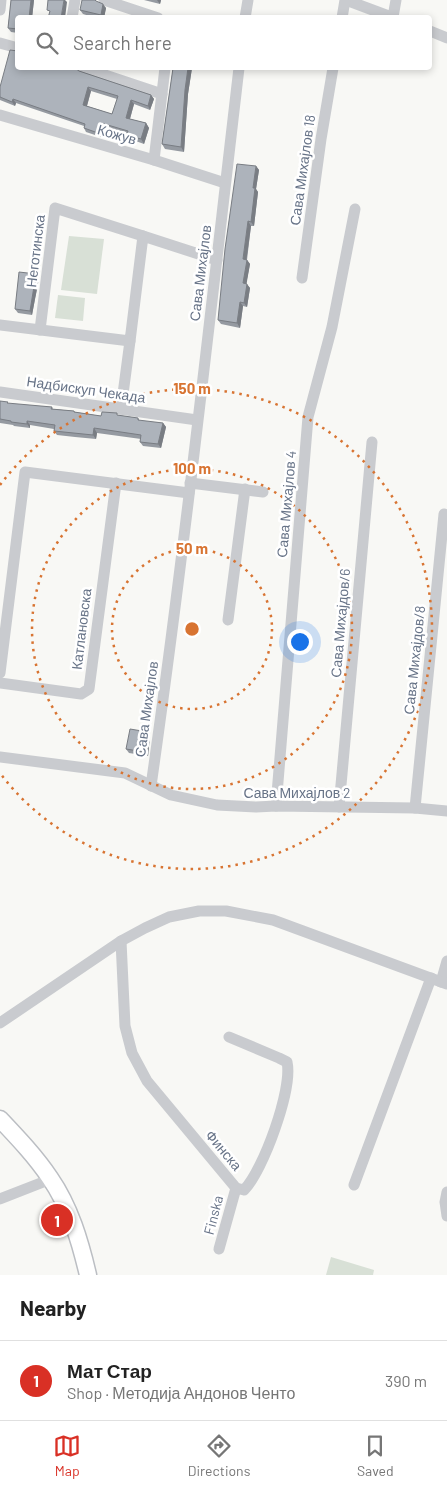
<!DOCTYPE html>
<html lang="en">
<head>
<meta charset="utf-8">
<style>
	:root { --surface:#fff; --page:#f2f2f2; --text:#222; --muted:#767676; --line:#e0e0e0; --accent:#d93025 }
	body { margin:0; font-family:Barlow,sans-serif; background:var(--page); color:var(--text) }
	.you { position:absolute; left:299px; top:641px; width:18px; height:18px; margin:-12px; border:4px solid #fff; border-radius:50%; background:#1a73e8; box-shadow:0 0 0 8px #1a73e833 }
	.badge { display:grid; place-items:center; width:32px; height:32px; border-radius:50%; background:var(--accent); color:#fff; font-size:16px; font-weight:700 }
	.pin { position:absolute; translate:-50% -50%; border:2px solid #fff; box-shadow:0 1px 5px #0006 }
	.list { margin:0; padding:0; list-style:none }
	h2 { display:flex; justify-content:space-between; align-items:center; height:65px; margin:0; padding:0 20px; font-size:21px }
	h2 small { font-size:16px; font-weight:400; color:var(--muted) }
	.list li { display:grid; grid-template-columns:32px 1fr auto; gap:15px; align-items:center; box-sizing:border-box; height:80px; padding:0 20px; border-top:1px solid var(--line) }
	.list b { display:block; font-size:19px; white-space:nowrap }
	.list p { margin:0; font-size:16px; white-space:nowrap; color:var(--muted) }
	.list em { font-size:16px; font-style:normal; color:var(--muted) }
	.icon { flex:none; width:28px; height:28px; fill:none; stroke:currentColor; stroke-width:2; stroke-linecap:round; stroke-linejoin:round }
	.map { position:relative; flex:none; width:447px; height:1275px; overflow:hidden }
	.search { position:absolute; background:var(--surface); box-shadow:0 2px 8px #0003; left:15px; right:15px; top:15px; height:55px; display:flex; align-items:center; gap:12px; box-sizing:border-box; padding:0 18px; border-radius:5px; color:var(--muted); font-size:19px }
	.sheet { height:145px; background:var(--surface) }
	nav { display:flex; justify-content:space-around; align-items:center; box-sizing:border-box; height:70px; border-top:1px solid var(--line); background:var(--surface); font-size:14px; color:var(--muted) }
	nav a { display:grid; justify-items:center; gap:2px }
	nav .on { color:var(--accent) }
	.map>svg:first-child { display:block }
	.green { fill:#d8e0d6 }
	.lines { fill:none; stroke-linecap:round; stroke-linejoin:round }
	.secondary-casing { stroke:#bbbec3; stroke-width:19 }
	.street { stroke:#c9cbcf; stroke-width:11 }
	.secondary { stroke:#fff; stroke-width:16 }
	.wall { fill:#959aa1; fill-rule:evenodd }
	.shaded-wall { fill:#797d83 }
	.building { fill:#adb3bb; stroke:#797d83; fill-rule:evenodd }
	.ring { fill:none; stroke:#d87432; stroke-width:2.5; stroke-dasharray:2.5 5 }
	.labels { text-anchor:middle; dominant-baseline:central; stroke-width:5; stroke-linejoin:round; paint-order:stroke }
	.street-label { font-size:14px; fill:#677387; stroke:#fff }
	.centre { fill:#d87432; stroke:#fff; stroke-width:2.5 }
	.ring-label { font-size:15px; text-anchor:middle; font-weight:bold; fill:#d87432; stroke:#fff; stroke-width:5; stroke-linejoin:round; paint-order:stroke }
</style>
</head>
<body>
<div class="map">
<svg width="447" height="1275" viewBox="0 0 447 1275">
	<rect width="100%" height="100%" fill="#f8f8f5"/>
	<!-- green -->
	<g class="green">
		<path d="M69,236L104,239L97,294L61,290Z"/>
		<path d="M58,295L85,298L83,321L55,318Z"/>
		<path d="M331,1257L374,1270L373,1275H326Z"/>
	</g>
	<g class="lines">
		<defs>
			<path id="secondary" d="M0,1119C18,1138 36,1157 50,1178C70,1207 80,1241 88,1275"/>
		</defs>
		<!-- secondary casing -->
		<use href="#secondary" class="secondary-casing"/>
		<!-- street -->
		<g class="street">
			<path d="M104,0L158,18"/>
			<path d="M346,0L394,18"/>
			<path d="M0,10L1,0"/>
			<path d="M393,17L396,0"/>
			<path d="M72,18L75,0"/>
			<path d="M245,18L248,0"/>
			<path d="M342,18L345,0"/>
			<path d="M430,31L447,38"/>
			<path d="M0,43L18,48"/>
			<path d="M84,68L162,94"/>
			<path d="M0,115L154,160L225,183"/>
			<path d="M154,160L165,68"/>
			<path d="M302,278L321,139L333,68"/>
			<path d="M0,325L130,341L143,236L217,260"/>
			<path d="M40,330L55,208L143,236"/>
			<path d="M0,392L197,420"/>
			<path d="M121,409L130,341"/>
			<path d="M190,483L263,492"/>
			<path d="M228,620L245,489"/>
			<path d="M0,673L25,472L189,493"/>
			<path d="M0,683L81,694L89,689L116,483"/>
			<path d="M0,757L125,773L171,795L217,805L256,807L276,806L415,808L447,811"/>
			<path d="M151,786C185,547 211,307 239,68"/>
			<path d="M276,806L308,417L332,327L355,209"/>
			<path d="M339,807L372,442"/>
			<path d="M415,808L444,514"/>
			<path d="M121,941L125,1026L132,1053L147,1081L236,1188L244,1190C263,1171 293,1089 287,1062L279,1058L229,1037"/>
			<path d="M441,982L447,961"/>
			<path d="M0,1023L121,941L145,928L169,917L199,911H226L273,920L447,984"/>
			<path d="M354,1185L431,978"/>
			<path d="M447,1192L445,1202L447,1216"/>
			<path d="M0,1199L51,1179"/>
			<path d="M219,1249L236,1188"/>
		</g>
		<!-- secondary -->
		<use href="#secondary" class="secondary"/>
	</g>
	<!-- wall -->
	<g class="wall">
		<path d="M11,0H34L32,18H18V33L11,32L8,28Z"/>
		<path d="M144,0H161L160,4Z"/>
		<path d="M97,2L106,8L104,18H96L83,14L80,10Z"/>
		<path d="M173,68H192L188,94L184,152L165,149L162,144Z"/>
		<path d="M79,71L151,95L154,99L150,110L134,104L130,119L146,123L149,128L144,144L130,139L127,134L104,128L101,137L86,132L84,128V126L16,103L15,106L0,100V87ZM91,91L117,99L112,114L87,106Z"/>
		<path d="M256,166L259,170L256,189L258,192L254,226H251L247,260L250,264L246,284L250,288L247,307L243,306L240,328L221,324L218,320Z"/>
		<path d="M36,274L39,278L32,315L18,313L15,309Z"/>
		<path d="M0,401L9,404L52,407L53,409L74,411L75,412L101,416L118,415L138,418L140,421L163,423L166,427L161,448L143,446L140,442L141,439L97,433L96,439L75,437L57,435L54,431V429L30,425V428L14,426L13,425L0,423Z"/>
		<path d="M148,732L150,736L148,756L129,753L126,749Z"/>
	</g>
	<!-- shaded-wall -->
	<g class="shaded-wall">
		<path d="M31,0H34L32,18H29Z"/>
		<path d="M64,0H65L67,2L65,18H61Z"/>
		<path d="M157,0H161L160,4Z"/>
		<path d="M103,4L106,8L104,18H102L101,15Z"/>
		<path d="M188,68H192L188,94L184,152L181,147L185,90Z"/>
		<path d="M88,87L91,91L86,109L83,105Z"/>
		<path d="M151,95L154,99L150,110L148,106Z"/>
		<path d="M13,99L16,103L15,106L12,102Z"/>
		<path d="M131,100L134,104L129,122L126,118Z"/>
		<path d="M101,123L104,128L101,137L98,133Z"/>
		<path d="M146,123L149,128L144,144L141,139Z"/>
		<path d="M256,166L259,170L256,189L258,192L254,226L251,222L253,188Z"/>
		<path d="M248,221L251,226L246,263L243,259Z"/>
		<path d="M247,260L250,264L246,287L243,283Z"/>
		<path d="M36,274L39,278L32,315L30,311Z"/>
		<path d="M247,284L250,288L247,307L244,303Z"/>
		<path d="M240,302L243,306L240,328L237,323Z"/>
		<path d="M27,421L30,425V428L27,424Z"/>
		<path d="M163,423L166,427L161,448L158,444Z"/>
		<path d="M94,428L97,433L96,439L93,435Z"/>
		<path d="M148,732L150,736L148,756L145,752Z"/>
	</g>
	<!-- building -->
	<g class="building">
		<path d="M11,0H31L29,18H18V29L8,28Z"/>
		<path d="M48,0H64L61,18H48L50,11L47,10Z"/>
		<path d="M82,0H95L96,1L103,4L101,15L80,10Z"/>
		<path d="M10,50L18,51V68H75L79,71L151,95L148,106L131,100L126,118L146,123L141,139L127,135L128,131L101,123L98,133L84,128L85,124L13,99L12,102L0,97V87ZM88,87L118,96L112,114L83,105Z"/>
		<path d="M173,68H188L185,90L181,147L162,144Z"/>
		<path d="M237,164L256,166L253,188H255L251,222L248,221L243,259L247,260L243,283L247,284L244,303L240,302L237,323L218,320L225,249Z"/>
		<path d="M19,272L36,274L30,311L15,309Z"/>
		<path d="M0,401L8,402L7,403L52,407L51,409L74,411V412L101,416L102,412L117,413V415L138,418V420L163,423L158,444L140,442L141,435L94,428L93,435L54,431L55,425L27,421V424L11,422V421L0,419Z"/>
		<path d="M130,729L148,732L145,752L126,749Z"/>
	</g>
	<!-- distance rings -->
	<g class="ring">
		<circle cx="192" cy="629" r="80"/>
		<circle cx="192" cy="629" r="160"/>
		<path d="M0 485A240 240 0 1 1 0 773"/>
	</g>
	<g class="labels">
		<!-- street labels -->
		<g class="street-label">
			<text transform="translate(117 134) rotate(16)">Кожув</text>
			<text transform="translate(302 170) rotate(-82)">Сава Михајлов 18</text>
			<text transform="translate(35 251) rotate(-83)">Неготинска</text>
			<text transform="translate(200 273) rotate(-83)">Сава Михајлов</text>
			<text transform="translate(86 389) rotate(8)">Надбискуп Чекада</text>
			<text transform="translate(286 504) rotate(-85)">Сава Михајлов 4</text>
			<text transform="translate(340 623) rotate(-85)">Сава Михајдов/6</text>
			<text transform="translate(81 629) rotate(-83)">Катлановска</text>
			<text transform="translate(414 660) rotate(-84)">Сава Михајдов/8</text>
			<text transform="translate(146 709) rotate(-82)">Сава Михајлов</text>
			<text x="297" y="792">Сава Михајлов 2</text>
			<text transform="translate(224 1150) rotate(50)">Финска</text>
			<text transform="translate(213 1215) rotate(-75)">Finska</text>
		</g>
	</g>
	<circle cx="192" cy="629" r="8" class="centre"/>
	<g class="ring-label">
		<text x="192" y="394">150 m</text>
		<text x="192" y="474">100 m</text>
		<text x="192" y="554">50 m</text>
	</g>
</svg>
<div class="you"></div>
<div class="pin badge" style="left:57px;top:1220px">1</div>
<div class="search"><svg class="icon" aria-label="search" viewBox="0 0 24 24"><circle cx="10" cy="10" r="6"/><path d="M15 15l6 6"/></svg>Search here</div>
</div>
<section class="sheet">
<h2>Nearby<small></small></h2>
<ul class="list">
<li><span class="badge">1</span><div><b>Мат Стар</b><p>Shop · Методија Андонов Ченто</p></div><em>390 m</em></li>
</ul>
</section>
<nav>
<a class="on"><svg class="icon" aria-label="map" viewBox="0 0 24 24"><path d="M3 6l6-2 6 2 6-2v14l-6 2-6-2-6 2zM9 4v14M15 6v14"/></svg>Map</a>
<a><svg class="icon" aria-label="directions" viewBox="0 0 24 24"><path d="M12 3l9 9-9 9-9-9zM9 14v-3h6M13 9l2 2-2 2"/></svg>Directions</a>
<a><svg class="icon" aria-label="saved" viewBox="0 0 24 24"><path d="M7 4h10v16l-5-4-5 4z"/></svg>Saved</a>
</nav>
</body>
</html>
